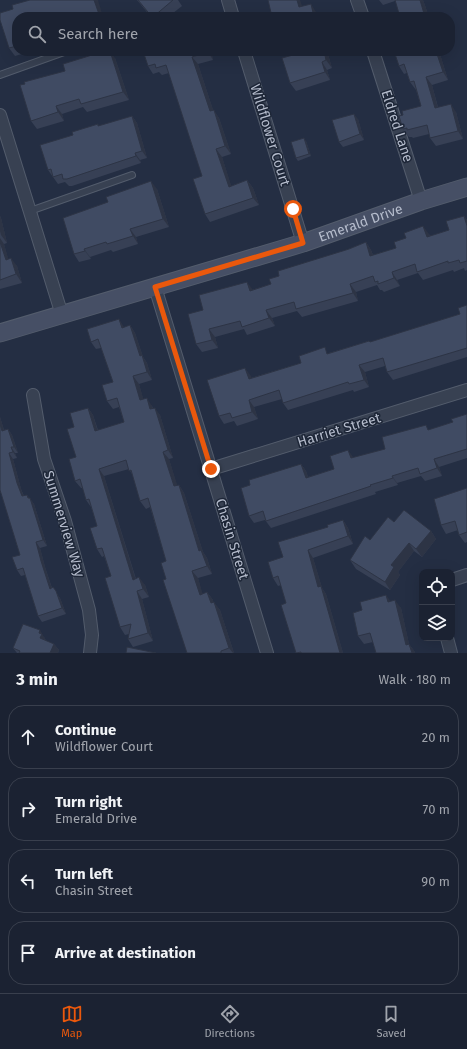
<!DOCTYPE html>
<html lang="en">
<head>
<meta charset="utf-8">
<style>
	:root { --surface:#1b2232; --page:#282f3e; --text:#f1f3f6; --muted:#a0a4ac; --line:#393f4d; --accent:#ea580c }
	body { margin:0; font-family:"Fira Sans",sans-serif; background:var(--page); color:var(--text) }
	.controls { position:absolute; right:12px; bottom:12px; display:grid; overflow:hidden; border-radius:8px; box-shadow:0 4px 16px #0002 }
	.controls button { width:36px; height:36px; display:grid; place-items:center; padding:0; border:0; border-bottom:1px solid var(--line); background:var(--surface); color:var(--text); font:20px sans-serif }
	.stop { position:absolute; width:12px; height:12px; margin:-9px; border:3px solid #ea580c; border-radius:50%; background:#fff }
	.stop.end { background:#ea580c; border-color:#fff; box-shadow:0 1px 4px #0008 }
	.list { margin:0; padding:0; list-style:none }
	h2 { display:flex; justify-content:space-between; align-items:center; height:52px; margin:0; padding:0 16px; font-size:17px }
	h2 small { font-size:13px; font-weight:400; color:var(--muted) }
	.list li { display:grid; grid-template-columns:26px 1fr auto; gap:12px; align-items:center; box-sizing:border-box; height:64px; margin:0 8px 8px; padding:0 8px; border:1px solid var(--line); border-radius:16px }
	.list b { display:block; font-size:15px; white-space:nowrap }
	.list p { margin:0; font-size:13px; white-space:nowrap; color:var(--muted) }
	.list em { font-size:13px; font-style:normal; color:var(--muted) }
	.icon { flex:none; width:22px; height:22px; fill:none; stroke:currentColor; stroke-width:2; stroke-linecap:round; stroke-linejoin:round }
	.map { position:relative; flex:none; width:467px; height:653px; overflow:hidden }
	.search { position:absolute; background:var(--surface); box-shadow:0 4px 16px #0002; left:12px; right:12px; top:12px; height:44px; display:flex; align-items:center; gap:10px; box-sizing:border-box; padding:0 14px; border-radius:16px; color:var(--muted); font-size:15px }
	.sheet { height:340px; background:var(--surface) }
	nav { display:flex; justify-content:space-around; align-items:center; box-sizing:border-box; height:56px; border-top:1px solid var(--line); background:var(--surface); font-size:11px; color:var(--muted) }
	nav a { display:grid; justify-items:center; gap:2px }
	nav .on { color:var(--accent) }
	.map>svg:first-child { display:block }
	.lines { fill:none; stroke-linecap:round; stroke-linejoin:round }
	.lane-casing { stroke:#535c6c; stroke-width:8 }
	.street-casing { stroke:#535c6c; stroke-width:14 }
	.secondary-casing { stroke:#535c6c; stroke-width:19 }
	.lane { stroke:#384152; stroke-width:6 }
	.street { stroke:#384152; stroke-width:12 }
	.secondary { stroke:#464f65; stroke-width:17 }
	.wall { fill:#374055 }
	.shaded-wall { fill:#2d3445 }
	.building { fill:#404b63; stroke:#2d3445 }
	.route { stroke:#ea580c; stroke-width:5 }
	.labels { text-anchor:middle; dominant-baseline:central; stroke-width:3; stroke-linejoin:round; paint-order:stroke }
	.street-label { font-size:14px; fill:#b5bccc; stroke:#1d2637 }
</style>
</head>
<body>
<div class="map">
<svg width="467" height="653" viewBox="0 0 467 653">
	<rect width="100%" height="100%" fill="#242e43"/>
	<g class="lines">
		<defs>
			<g id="lane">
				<path d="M0,75L67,51"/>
				<path d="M30,211L132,175"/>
			</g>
			<g id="street">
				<path d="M228,0L233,17"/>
				<path d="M357,0L363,17"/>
				<path d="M244,51L303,243"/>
				<path d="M373,51L421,201"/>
				<path d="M0,115L62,315"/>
				<path d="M155,287L267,653"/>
				<path d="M33,395L44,459L65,521L89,610L92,635L90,653"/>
				<path d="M211,469L467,390"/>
				<path d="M452,580L467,575"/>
				<path d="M447,638L451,653"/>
			</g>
			<g id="secondary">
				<path id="s1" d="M0,333L303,243L421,201L467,187"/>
			</g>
		</defs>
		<!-- lane casing -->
		<use href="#lane" class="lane-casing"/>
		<!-- street casing -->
		<use href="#street" class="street-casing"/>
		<!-- secondary casing -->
		<use href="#secondary" class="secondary-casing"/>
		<!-- lane -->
		<use href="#lane" class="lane"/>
		<!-- street -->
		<use href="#street" class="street"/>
		<!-- secondary -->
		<use href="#secondary" class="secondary"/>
	</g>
	<!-- wall -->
	<g class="wall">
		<path d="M137,0H178L182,6L168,17H151Z"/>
		<path d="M379,0H423L429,17L395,1L383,5Z"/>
		<path d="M17,17V51H32L15,56L9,48Z"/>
		<path d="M143,51H211L213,60L198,64L213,110L219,118L231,154L222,157L231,186L247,180L253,188L259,205L210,222L205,214L202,176L169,73L162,75L159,72L153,74L148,66Z"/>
		<path d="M327,51L332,68L327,70L330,80L296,91L290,83Z"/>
		<path d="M394,51H439L448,80L432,85L438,107L456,112L463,139L436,146L430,138L429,134L413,138L412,137H409L403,129V115L421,106L416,90L410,82L407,73L404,74L399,66Z"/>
		<path d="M115,58L129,100L87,112L83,107L62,114L64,121L37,129L31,121Z"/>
		<path d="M132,116L137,123L147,158L140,160L141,163L72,186H69L65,182L58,184L48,170L73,135Z"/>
		<path d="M358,119L364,140L343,147L339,142Z"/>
		<path d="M306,141L311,156L298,161L296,158Z"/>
		<path d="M157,189L169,227L136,237L138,244L113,252L111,250L90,257L91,259L79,262L74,254Z"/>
		<path d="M0,216L1,218L7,243L4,244L8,259L17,266L22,283L0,289Z"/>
		<path d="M464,216L467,220V270L465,271L464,268L454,272L453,270L423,280L418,273L397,280L400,286L384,292L382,290H380L377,285L356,292L358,301L302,317L297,311L272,318L275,326L247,335L244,329L215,337L218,348L202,352L196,344L203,310L252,290L271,284L279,276L349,249L366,242L371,250L373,255L396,248L429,234L430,236L449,230Z"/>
		<path d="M467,305V357L393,380L387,372L385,366L365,372L369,387L354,392L353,390L288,410L283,403L282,399L254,407L258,419L237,426L234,421L224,424L219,416L251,376V378L301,363L329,353L369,341L370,342L460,314Z"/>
		<path d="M130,325L135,333L143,357L147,363L152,380L139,384L143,399L152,406L153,408L160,415L173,458L169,459L177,486L179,485L184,493L203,552L207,558L212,574L198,578L202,594L207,592L213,600V602L220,610L234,653H187L166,579V561L150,507L146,509L140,501L133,476L129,469L104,476L136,579L145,585L149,597L142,599L153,641L133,647L128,639L129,634L125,635L120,627L111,576L104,556L102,557L97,549V526L91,507L86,500L83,488H81L75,481L76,457L74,427L88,408L93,415L98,430L124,422L119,407L113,409L107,401L113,382L101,348L96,349L91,342Z"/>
		<path d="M467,414V458L439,467L442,476L425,481L421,476L397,483L398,485L375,492L376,494L271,528L265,520L254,523L249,516L250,485L301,464L306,471L308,477L334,469L353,458L385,449L430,430L453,422Z"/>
		<path d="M0,417L4,430L8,429L12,435L18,453H15L17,458L13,459L21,489L24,496L27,495L34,504L47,546L40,548L45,567L52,588L60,598L66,614L42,622L38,616L25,575L21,576L17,570L20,555L0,490Z"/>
		<path d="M467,488V542L465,543L459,535L458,530L446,534L441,525Z"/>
		<path d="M343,520L348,528L353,544L313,558L322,588L326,594L343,653H296L286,603L281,585L278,586L273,578L283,557L328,527Z"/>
		<path d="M394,522L431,531L436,539L422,557L414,551L398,572L400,575L390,590L356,569L350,560L370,540Z"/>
		<path d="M391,601L401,608L409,644L415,652L373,642L364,644L358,636L362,610Z"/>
		<path d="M44,637L46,641L54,644L59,650L58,653H17L13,648Z"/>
	</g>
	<!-- shaded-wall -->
	<g class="shaded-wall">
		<path d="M94,0H98L103,17H100Z"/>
		<path d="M297,0H300L305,15L299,7Z"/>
		<path d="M420,0H423L429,17H425Z"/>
		<path d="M311,4L316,12L318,17H314Z"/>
		<path d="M110,51L115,58L129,100L123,92Z"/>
		<path d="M208,51H211L213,60L208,52Z"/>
		<path d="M324,51H327L332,68L326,60Z"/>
		<path d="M436,51H439L448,80L443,72Z"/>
		<path d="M192,57L198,64L216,119L210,111Z"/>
		<path d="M322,62L327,70L330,80L325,72Z"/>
		<path d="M426,77L432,85L440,116L435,108Z"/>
		<path d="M451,104L456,112L463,139L458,131Z"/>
		<path d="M56,106L62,114L64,121L58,112Z"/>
		<path d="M214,110L219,118L231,154L225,146Z"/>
		<path d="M354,114L358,119L364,140L360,134Z"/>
		<path d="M132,116L137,123L147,158L142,151Z"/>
		<path d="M304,138L306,141L311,156L309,154Z"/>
		<path d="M216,149L222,157L234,194L229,187Z"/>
		<path d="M135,153L140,160L141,163L136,156Z"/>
		<path d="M247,180L253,188L259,205L253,198Z"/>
		<path d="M151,181L157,189L169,227L163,219Z"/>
		<path d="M0,216L1,218L7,243L1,235L0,231Z"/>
		<path d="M464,216L467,220V226Z"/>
		<path d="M423,226L429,234L433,245L427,237Z"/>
		<path d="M130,229L136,237L138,244L133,236Z"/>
		<path d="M0,238L4,244L11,268L6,260L0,242Z"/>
		<path d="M366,242L371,250L376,264L370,256Z"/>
		<path d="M84,249L90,257L91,259L85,251Z"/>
		<path d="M11,258L17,266L22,283L16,274Z"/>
		<path d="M392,272L397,280L400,286L394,278Z"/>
		<path d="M247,282L253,290L250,291Z"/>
		<path d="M350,284L356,292L358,301L353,293Z"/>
		<path d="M266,310L272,318L275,326L269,318Z"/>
		<path d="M119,319L124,327L127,335L122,328Z"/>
		<path d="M130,325L135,333L143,357L147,363L152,380L147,372L140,356Z"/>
		<path d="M209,329L215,337L218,348L212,340Z"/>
		<path d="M359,365L365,372L369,387L364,380Z"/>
		<path d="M245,368L251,376L254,386L249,379Z"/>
		<path d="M133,376L139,384L146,408L140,400Z"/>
		<path d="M147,398L152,406L156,417L150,409Z"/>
		<path d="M249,400L254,407L258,419L252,412Z"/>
		<path d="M88,408L93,415L100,439L95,431Z"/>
		<path d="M155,408L160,415L173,458L168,450Z"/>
		<path d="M0,417L6,437L2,431L0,424Z"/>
		<path d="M8,429L12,435L18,453L14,447Z"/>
		<path d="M11,447L15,453L17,458L13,452Z"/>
		<path d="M348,450L353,457L356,466L351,458Z"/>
		<path d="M163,452L169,459L180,494L174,486Z"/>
		<path d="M9,453L13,459L21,489L26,503L22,496L17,483Z"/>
		<path d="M434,459L439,467L442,476L437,468Z"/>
		<path d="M301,464L306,471L311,486L306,478Z"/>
		<path d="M99,469L104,476L138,587L133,580Z"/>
		<path d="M392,476L397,483L398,485L393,478Z"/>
		<path d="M179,485L184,493L203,552L207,558L212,574L207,566L199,551Z"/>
		<path d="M27,495L31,501L30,498L34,504L47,546L43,540Z"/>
		<path d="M343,520L348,528L353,544L348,536Z"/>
		<path d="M431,531L436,539L422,557L416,549Z"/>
		<path d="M36,542L40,548L45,567L54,595L50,589L41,561Z"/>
		<path d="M409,543L414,551L398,572L400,575L390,590L385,582L391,565Z"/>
		<path d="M308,550L313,558L322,588L326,594L343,653H340L318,587Z"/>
		<path d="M192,571L198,578L205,602L200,595Z"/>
		<path d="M139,577L145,585L149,597L143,589Z"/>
		<path d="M53,587L60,598L66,614L62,608Z"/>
		<path d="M137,591L142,599L153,641L148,633Z"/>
		<path d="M207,592L213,600L216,611L211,603Z"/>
		<path d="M386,595L392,603L388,602Z"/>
		<path d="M395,600L401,608L411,653L406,645Z"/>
		<path d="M214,602L220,610L234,653H233L229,648Z"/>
		<path d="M40,630L44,637L46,640L40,638L39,633Z"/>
		<path d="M54,644L59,650L58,653H50Z"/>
		<path d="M409,644L415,652V653H412Z"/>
	</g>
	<!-- building -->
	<g class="building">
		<path d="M30,0H94L100,17H17V46L9,48L0,20V13L13,9L12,5Z"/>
		<path d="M138,0H173L153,17H152Z"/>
		<path d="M268,0H297L299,7L311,4L314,17H272Z"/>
		<path d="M395,0H420L425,17H400Z"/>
		<path d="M105,51H110L123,92L81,104L79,99L56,106L58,112L31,121L20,85L25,84L24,82L65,71L63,64Z"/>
		<path d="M143,51H208V52L192,57L210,111L214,110L225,146L216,149L229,187L247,180L253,198L205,214L193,179L202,176L166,65L156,68L155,64L148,66Z"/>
		<path d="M304,51H324L326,60L322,62L325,72L290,83L282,58L304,52Z"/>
		<path d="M394,51H436L443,72L426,77L435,108L451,104L458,131L430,138L427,125L407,130V128L403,129L399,116L403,115L402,111L421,106L414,81L410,82L404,64L399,66Z"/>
		<path d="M354,114L360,134L339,142L332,120Z"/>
		<path d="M132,116L142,151L135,153L136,156L67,179H63L62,174L53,177L51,169L48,170L40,145L73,135L72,132L98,124V126Z"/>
		<path d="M304,138L309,154L296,158L291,142Z"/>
		<path d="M151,181L163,219L130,229L133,236L107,244L106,242L84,249L85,251L74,254L63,218L108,202L106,197Z"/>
		<path d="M464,216L467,226V261L460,263L459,260L448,263V261L417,272L415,264L392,272L394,278L378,284V281L375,282L373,276L350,284L353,293L296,309L294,302L266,310L269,318L242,327L240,321L209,329L212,340L196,344L188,314L203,310L199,295L247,282L250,291L271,284L269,279L279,276L278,271L349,249L366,242L370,256L396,248L394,242L406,238L404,233L423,226L427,237L449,230L446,221Z"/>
		<path d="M0,242L6,260L11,258L16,274L0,280Z"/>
		<path d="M467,305V348L387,372L383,358L359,365L364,380L349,384L348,382L283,403L279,390L249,400L252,412L232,418L230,413L219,416L207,380L245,368L249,379L301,363L299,356L325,347L327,354L369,341L370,342L460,314L458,308Z"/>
		<path d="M119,319L122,328L130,325L140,356L142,355L147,372L133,376L140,400L147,398L150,409L155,408L168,450L163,452L174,486L179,485L199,551L201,550L207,566L192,571L200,595L207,592L211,603L214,602L229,648L221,651V653H187L163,580L166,579L161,563L166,561L148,498L140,501L131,470L129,471L126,460L99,469L133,580L139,577L143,589L137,591L148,633L128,639L131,624L120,627L105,578L111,576L102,548L97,549L90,528L97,526L89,499L86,500L80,479L75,481L69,459L76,457L67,429L74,427L70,413L88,408L95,431L124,422L117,398L107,401L102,385L113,382L98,339L91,342L87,329Z"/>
		<path d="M467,414V449L434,459L437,468L420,474L418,468L392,476L393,478L370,485L371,486L266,521L263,511L249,516L241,488L250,485L249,480L301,464L306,478L334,469L330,456L348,450L351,458L385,449L382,437L426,425L428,430L453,422L451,419Z"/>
		<path d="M0,424L2,431L8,429L14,447H11L13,452L9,453L17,483L22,496L27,495L28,498H30L43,540L36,542L41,561L50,589L53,587L56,591L62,608L38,616L23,568L17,570L12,557L20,555L0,490Z"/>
		<path d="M467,488V532L459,535L455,521L441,525L434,499Z"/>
		<path d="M404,510L431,531L416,549L409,543L391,565L394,567L385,582L350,560L365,536L370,540L388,517L394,522Z"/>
		<path d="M343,520L348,536L308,550L318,587L321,586L340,653H301V652L296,653L281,605L286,603L278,576L273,578L268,562L283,557L278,542L328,527L327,525Z"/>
		<path d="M386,595L388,602L395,600L406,645L409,644L412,653H376L370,633L358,636L353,613L362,610L360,602Z"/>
		<path d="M23,624L40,630L39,633L42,634L40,638L54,644L50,653H19L20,651L13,648Z"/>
		<path d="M127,647L156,653H126Z"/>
	</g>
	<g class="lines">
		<!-- route -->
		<path class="route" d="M211,469L155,287L303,243L293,209"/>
	</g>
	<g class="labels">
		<!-- street labels -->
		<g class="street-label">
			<text transform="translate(397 126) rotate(72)">Eldred Lane</text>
			<text transform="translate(270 135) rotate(73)">Wildflower Court</text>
			<text stroke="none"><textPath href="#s1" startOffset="377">Emerald Drive</textPath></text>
			<text transform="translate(339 430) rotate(-17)">Harriet Street</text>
			<text transform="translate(64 524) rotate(73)">Summerview Way</text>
			<text transform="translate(232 539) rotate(73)">Chasin Street</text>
		</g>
	</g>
</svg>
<div class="controls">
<button><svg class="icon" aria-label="locate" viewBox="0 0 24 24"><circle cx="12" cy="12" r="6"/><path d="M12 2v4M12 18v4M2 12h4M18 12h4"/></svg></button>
<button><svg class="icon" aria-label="layers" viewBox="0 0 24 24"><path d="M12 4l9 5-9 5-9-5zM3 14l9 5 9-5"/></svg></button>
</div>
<div class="stop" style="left:293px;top:209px"></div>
<div class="stop end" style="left:211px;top:469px"></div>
<div class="search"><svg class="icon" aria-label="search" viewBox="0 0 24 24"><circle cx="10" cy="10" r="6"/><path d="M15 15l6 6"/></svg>Search here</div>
</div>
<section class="sheet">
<h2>3 min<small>Walk · 180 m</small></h2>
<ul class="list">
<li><svg class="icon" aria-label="ahead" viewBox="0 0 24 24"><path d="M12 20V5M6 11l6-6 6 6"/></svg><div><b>Continue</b><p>Wildflower Court</p></div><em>20 m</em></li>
<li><svg class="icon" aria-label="right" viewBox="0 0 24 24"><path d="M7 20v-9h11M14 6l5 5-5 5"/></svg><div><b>Turn right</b><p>Emerald Drive</p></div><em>70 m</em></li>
<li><svg class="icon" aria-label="left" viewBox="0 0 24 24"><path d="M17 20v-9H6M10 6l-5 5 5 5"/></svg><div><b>Turn left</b><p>Chasin Street</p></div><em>90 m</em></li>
<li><svg class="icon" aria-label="arrive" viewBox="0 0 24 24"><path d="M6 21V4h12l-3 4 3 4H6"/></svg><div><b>Arrive at destination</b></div></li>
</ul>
</section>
<nav>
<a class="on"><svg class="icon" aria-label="map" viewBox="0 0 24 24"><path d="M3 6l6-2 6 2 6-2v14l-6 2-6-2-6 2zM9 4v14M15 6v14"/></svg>Map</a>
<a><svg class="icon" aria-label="directions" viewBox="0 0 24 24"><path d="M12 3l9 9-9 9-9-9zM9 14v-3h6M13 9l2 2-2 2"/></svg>Directions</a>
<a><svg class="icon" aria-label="saved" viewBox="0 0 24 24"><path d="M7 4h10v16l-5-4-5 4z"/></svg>Saved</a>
</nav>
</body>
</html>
